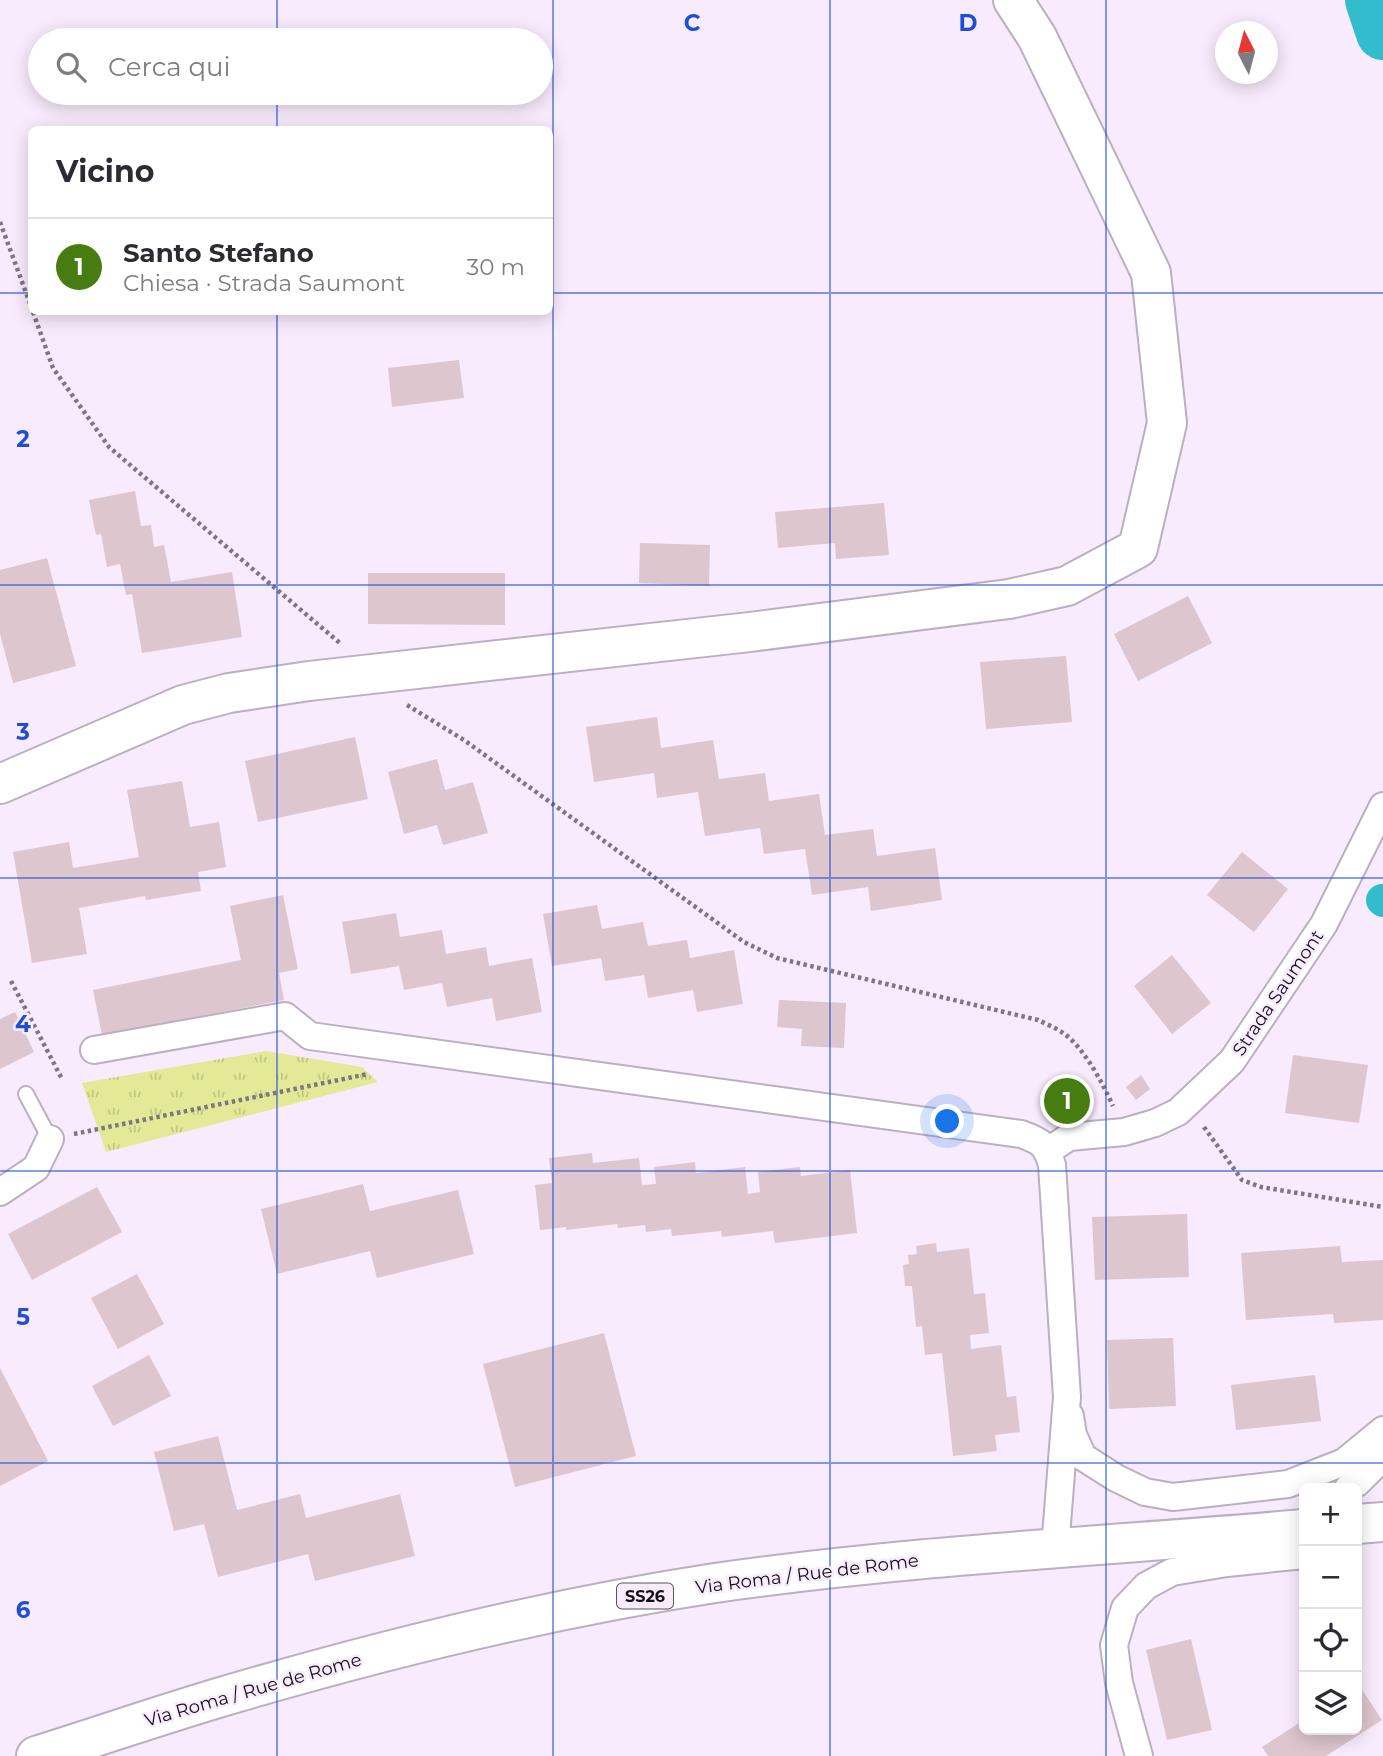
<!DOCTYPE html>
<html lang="it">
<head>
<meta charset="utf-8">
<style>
	:root { --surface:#fff; --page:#f2f2f3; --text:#2b2b33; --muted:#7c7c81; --line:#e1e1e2; --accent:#467c10 }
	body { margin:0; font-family:Montserrat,sans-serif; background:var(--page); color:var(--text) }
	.controls { position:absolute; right:21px; bottom:21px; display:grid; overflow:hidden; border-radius:10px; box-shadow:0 4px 18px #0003 }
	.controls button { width:63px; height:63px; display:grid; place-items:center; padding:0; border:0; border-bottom:2px solid var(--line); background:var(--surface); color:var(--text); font:35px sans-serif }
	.compass { position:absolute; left:1215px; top:21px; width:63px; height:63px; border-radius:50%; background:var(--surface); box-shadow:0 4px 18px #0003; rotate:354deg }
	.you { position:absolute; left:948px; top:1122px; width:24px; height:24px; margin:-18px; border:5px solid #fff; border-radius:50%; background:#1a73e8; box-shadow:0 0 0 10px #1a73e833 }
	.badge { display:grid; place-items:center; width:46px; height:46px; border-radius:50%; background:var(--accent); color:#fff; font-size:23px; font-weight:700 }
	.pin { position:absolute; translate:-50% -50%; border:4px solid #fff; box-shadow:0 2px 7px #0006 }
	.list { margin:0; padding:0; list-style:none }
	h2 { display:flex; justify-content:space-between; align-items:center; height:91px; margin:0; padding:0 28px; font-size:30px }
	h2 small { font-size:23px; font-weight:400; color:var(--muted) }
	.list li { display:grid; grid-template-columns:46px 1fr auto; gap:21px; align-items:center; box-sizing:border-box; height:98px; padding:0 28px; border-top:2px solid var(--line) }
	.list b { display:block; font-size:26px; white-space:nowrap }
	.list p { margin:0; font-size:23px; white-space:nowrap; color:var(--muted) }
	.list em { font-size:23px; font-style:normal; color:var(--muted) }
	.icon { flex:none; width:38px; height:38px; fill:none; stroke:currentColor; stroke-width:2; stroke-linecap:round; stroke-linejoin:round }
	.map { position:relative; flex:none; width:1383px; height:1756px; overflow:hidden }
	.search { position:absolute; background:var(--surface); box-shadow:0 4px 18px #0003; left:28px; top:28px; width:525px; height:77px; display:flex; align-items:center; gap:18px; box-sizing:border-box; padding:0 24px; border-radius:38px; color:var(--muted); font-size:26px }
	.panel { position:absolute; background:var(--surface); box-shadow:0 4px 18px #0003; left:28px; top:126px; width:525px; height:189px; border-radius:10px }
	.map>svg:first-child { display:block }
	.park { fill:url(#park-tufts) }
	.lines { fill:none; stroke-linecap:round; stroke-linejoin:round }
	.canal { stroke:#33bdcc; stroke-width:32 }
	.river { stroke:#33bdcc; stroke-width:54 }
	.building { fill:#ddc6cd }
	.service-casing { stroke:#bbafc0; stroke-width:18 }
	.minor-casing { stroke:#bbafc0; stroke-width:30 }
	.secondary-casing { stroke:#bbafc0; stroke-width:42 }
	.primary-casing { stroke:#bbafc0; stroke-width:42 }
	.path { stroke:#7e7681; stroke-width:4.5; stroke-dasharray:3.5 3.5; stroke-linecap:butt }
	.service { stroke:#fff; stroke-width:14 }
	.minor { stroke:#fff; stroke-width:26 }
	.secondary { stroke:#fff; stroke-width:38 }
	.primary { stroke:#fff; stroke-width:38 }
	.grid { fill:none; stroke:#1d4ed8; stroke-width:2; stroke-opacity:0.55 }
	.labels { text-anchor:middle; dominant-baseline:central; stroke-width:5; stroke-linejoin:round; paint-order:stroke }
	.shield { fill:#f8ebfd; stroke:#59525c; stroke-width:2 }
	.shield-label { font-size:16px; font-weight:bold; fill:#151117 }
	.street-label { font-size:18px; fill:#151117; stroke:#f8ebfd }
	.grid-label { font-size:23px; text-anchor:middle; font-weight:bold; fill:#1d4ed8; stroke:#f8ebfd; stroke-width:5; stroke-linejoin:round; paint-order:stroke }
</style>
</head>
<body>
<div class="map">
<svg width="1383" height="1756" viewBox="0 0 1383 1756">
	<defs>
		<pattern id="park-tufts" width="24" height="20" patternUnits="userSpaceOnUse" patternTransform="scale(1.75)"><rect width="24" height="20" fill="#e3e997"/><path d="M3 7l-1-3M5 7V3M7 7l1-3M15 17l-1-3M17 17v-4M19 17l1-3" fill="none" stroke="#c2c781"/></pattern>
	</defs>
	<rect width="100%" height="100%" fill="#f8ebfd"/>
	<!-- park -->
	<path class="park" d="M266,1051L362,1067L378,1082L106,1152L82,1083Z"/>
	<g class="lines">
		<!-- canal -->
		<path class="canal" d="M1382,900L1383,901"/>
		<!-- river -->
		<path class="river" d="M1372,0L1383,33"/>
	</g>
	<!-- building -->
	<g class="building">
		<path d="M459,360L464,398L392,407L388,368Z"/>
		<path d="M135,491L141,526L151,525L154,547L164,545L171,582L232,572L242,637L142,653L132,594L126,595L120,564L107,567L101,534L96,535L89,500Z"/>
		<path d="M884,503L889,555L836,559L835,543L778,548L775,512Z"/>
		<path d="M640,543L710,545L709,586L639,583Z"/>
		<path d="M47,558L76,666L13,683L0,634V570Z"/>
		<path d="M368,573H505V625L368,624Z"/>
		<path d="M1188,596L1212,643L1138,681L1114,634Z"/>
		<path d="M1066,656L1072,722L986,729L980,662Z"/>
		<path d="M657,717L661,748L713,740L719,779L765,773L769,801L819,794L825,835L873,829L877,856L935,848L942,900L871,911L868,887L812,895L805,849L764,854L760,828L705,836L698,792L657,798L654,773L594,782L586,727Z"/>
		<path d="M355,737L368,799L258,822L245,761Z"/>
		<path d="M437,759L445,790L473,782L488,833L443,845L437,825L404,834L388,772Z"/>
		<path d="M182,781L190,827L219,822L226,867L198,872L201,891L146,900L145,896L79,908L87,954L32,963L13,852L69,842L73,868L139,857L127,790Z"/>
		<path d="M1242,852L1288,889L1254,932L1207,895Z"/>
		<path d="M283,895L298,969L279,973L284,1000L102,1035L93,990L241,960L230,906Z"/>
		<path d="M597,905L602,929L643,922L648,946L687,940L690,958L734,950L743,1004L697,1012L693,990L648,998L644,975L605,981L601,958L552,966L543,914Z"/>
		<path d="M396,913L400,937L442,930L446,954L486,947L489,966L532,958L542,1012L496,1021L492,998L447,1007L442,983L404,990L399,966L351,974L342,922Z"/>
		<path d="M1172,955L1211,1003L1172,1034L1134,986Z"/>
		<path d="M779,1000L846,1003L844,1048L801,1046L802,1029L777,1027Z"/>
		<path d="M15,1012L34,1052L0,1069V1019Z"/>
		<path d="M1293,1055L1368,1065L1359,1123L1285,1113Z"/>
		<path d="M1141,1075L1150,1089L1136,1100L1126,1087Z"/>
		<path d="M1053,1089L1084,1094L1081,1115L1051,1109Z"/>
		<path d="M592,1153L593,1163L639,1158L642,1185L656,1184L654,1167L695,1162L696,1173L745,1167L748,1194L760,1192L758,1172L800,1167L801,1176L850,1170L857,1233L775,1243L773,1231L722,1237L721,1231L672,1236L671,1229L646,1232L645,1225L618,1228L617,1224L566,1230V1227L540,1230L535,1185L552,1183L549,1158Z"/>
		<path d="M363,1184L370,1211L458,1190L474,1254L377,1278L370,1251L277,1274L261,1209Z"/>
		<path d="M97,1187L122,1232L32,1280L8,1234Z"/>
		<path d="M1187,1214L1189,1277L1095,1280L1092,1217Z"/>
		<path d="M936,1243L937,1252L969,1248L974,1294L985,1293L989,1333L970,1335L971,1349L1001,1345L1007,1397L1016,1396L1020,1432L995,1435L997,1451L953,1456L942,1353L925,1355L922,1326L916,1327L912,1286H905L903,1265L909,1264L908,1255L917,1254L916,1246Z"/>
		<path d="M1340,1246L1342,1262L1383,1260V1320L1334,1323L1333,1314L1246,1320L1241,1253Z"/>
		<path d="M137,1274L164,1324L118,1349L91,1298Z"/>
		<path d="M604,1333L636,1456L515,1487L483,1364Z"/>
		<path d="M1173,1338L1176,1406L1109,1409L1107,1340Z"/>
		<path d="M149,1355L171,1396L113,1426L92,1386Z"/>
		<path d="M0,1368L48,1461L0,1486Z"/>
		<path d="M1315,1375L1321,1421L1236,1430L1231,1385Z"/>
		<path d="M218,1436L237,1510L300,1494L306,1518L400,1494L415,1556L315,1581L308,1554L218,1577L204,1524L174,1531L154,1452Z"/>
		<path d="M1191,1639L1212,1730L1167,1740L1146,1650Z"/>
		<path d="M1359,1685L1382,1720L1326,1756H1268L1262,1747L1304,1720V1730H1357V1686Z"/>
	</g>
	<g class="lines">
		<defs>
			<path id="service" d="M26,1094L50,1139"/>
			<g id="minor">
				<path d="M94,1050L285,1016L310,1036L1021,1134C1041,1141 1046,1144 1052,1165L1067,1397L1055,1549"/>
				<path d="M1048,1151L1069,1137L1124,1132L1155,1123L1178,1112L1232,1061L1324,924L1383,806"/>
				<path d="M0,1192L36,1168L50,1139"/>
				<path d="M1070,1416L1073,1435L1083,1457L1116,1478L1145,1492L1173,1497L1288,1484L1344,1462L1383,1430"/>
				<path d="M1348,1488L1357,1483L1383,1457"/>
				<path d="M1139,1756L1119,1683L1114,1645L1125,1608L1146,1586L1172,1572L1227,1563L1304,1555"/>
			</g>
			<path id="secondary" d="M0,784L183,705L229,693L309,681L750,632L1009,599L1067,586L1138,548L1167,423L1151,273L1037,37L1013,0"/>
			<g id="primary">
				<path d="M1357,1524L1383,1522"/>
				<path d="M36,1756C100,1736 163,1714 228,1695C388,1648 551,1608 715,1583C910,1555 1108,1546 1304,1529"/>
			</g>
		</defs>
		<!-- service casing -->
		<use href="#service" class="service-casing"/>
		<!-- minor casing -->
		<use href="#minor" class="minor-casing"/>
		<!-- secondary casing -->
		<use href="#secondary" class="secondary-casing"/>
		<!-- primary casing -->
		<use href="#primary" class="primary-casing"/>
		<!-- path -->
		<g class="path">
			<path d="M0,222L32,309"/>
			<path d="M33,312L53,368L109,447L341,644"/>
			<path d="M407,705L464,740L744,942L777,958L1038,1020C1046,1024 1056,1028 1063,1033C1084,1047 1103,1084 1113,1106"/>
			<path d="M11,981L62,1079"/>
			<path d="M1204,1127L1242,1180L1261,1187L1383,1207"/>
			<path d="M74,1134L368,1074"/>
		</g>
		<!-- service -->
		<use href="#service" class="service"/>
		<!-- minor -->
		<use href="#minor" class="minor"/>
		<!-- secondary -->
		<use href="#secondary" class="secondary"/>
		<!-- primary -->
		<use href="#primary" class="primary"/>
	</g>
	<!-- grid -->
	<path class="grid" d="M277,0V40M553,0V1756M830,0V1756M1106,0V1756M277,93V130M0,293H32M550,293H1383M277,312V1756M0,585H1383M0,878H1383M0,1171H1383M0,1463H1383"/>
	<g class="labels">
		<!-- shield labels -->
		<rect class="shield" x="617" y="1583.5" width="56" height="25" rx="5"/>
		<g class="shield-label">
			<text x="645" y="1596">SS26</text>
		</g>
		<!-- street labels -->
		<g class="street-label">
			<text transform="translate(1278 993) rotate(-56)">Strada Saumont</text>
			<text transform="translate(807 1574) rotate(-7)">Via Roma / Rue de Rome</text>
			<text transform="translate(253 1690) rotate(-16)">Via Roma / Rue de Rome</text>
		</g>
	</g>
	<g class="grid-label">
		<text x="692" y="31">C</text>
		<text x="968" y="31">D</text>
		<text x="23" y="447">2</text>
		<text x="23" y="740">3</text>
		<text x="23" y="1032">4</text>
		<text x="23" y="1325">5</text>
		<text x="23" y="1618">6</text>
	</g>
</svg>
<div class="controls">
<button>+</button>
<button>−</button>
<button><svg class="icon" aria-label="locate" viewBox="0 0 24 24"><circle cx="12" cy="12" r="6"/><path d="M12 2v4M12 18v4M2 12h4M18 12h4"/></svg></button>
<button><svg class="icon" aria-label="layers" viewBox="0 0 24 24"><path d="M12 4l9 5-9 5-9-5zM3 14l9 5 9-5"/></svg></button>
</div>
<svg class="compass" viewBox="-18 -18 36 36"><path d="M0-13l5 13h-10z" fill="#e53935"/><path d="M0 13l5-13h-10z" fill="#7c7c81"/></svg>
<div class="you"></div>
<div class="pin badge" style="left:1067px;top:1101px">1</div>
<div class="search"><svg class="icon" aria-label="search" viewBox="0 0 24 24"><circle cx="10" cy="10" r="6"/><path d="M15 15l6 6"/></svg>Cerca qui</div>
<section class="panel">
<h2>Vicino<small></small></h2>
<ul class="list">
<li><span class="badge">1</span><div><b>Santo Stefano</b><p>Chiesa · Strada Saumont</p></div><em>30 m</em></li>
</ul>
</section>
</div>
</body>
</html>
